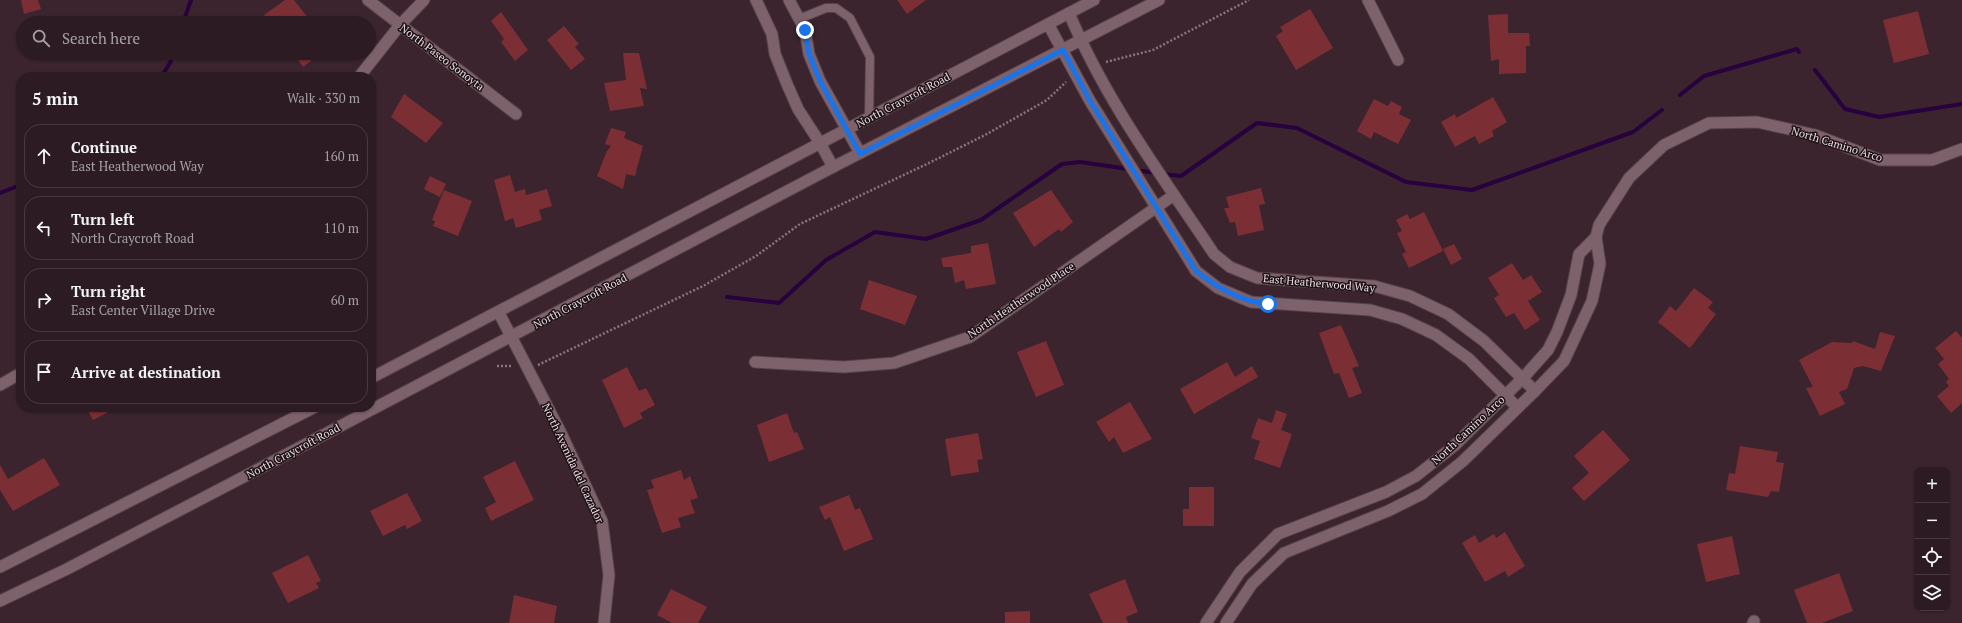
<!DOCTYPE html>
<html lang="en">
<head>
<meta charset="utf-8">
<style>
	:root { --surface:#2c1b22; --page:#34242a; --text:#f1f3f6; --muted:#a6a1a5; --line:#483940 }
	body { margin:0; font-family:"PT Serif",serif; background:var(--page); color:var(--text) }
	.controls { position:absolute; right:12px; bottom:12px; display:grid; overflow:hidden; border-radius:8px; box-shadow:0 1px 3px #0004 }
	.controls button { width:36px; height:36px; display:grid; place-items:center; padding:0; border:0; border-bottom:1px solid var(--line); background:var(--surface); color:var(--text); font:20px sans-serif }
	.stop { position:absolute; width:12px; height:12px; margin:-9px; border:3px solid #1a73e8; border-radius:50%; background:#fff }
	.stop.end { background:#1a73e8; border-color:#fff; box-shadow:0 1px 4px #0008 }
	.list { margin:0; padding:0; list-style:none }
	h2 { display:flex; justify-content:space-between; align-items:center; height:52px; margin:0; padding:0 16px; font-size:17px }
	h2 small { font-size:13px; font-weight:400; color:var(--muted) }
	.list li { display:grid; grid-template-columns:26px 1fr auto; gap:12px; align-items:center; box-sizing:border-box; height:64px; margin:0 8px 8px; padding:0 8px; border:1px solid var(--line); border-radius:16px }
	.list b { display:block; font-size:15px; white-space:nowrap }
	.list p { margin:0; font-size:13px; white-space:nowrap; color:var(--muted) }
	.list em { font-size:13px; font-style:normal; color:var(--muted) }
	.icon { flex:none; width:22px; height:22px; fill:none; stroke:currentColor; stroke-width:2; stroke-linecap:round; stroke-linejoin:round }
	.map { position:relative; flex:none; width:1962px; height:623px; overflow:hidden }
	.search { position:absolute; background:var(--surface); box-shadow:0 1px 3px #0004; left:16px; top:16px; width:360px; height:44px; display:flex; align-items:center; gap:10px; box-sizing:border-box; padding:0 14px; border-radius:22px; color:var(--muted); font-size:15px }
	.panel { position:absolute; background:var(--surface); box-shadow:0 1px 3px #0004; left:16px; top:72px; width:360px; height:340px; border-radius:16px }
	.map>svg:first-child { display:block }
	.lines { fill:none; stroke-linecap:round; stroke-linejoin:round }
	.stream { stroke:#28013f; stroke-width:4 }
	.building { fill:#7c2e35 }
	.service-casing { stroke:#56434a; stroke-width:10 }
	.minor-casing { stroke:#56434a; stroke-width:13 }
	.secondary-casing { stroke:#56434a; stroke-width:13 }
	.path { stroke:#89757c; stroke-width:2.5; stroke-dasharray:2 2; stroke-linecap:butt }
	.service { stroke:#7d626c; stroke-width:8 }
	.minor { stroke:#7d626c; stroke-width:11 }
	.secondary { stroke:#7d626c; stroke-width:11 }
	.route { stroke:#1a73e8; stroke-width:5 }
	.labels { text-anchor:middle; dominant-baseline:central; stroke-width:3; stroke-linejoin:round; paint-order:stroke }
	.street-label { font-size:11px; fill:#ebdbe0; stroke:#1c1115 }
</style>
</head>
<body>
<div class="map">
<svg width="1962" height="623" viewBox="0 0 1962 623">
	<rect width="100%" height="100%" fill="#3b242d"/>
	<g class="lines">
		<!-- stream -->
		<g class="stream">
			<path d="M183,23L191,0"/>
			<path d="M1815,70L1845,109L1879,117L1962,104"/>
			<path d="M161,77L170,63L174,53"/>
			<path d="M1680,95L1704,76L1797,49L1799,52"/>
			<path d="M1163,174L1181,176L1257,123L1297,128L1406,182L1472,190L1633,132L1662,110"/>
			<path d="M0,193L21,185"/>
			<path d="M727,297L779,303L826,260L875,232L926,239L981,220L1062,164L1080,162L1156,173"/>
		</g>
	</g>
	<!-- building -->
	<g class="building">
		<path d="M21,0H38L41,9L24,14Z"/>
		<path d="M285,0H294L312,23H270L264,15Z"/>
		<path d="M897,0H926L907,14Z"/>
		<path d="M1310,9L1333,48L1296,70L1276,36L1283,31L1280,27Z"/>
		<path d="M1918,11L1929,54L1894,63L1883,20Z"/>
		<path d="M501,12L528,50L515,61L501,42L504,39L491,21Z"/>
		<path d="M1508,14V33H1529L1530,46H1526V73L1499,74V59L1491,61L1488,15Z"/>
		<path d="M564,26L579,44L575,47L585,59L571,70L547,40Z"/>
		<path d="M293,53H321L303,67Z"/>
		<path d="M623,53H639L647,89L640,88L644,106L610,111L604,83L626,80Z"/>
		<path d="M404,94L443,123L426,143L391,117Z"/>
		<path d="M1493,97L1507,122L1492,131L1494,136L1479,144L1475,136L1455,147L1441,122L1455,114L1456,118Z"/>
		<path d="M1374,99L1388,106L1391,101L1402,107L1399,114L1411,120L1398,144L1374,132L1371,139L1357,131Z"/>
		<path d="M611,128L626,132L624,138L643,146L635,176L626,174L623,189L597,176L607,151L611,146L605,144Z"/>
		<path d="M510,175L515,192L525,189L526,195L547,189L552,206L539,210L542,220L516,228L513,218L505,221L494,180Z"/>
		<path d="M430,176L446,184L440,197L424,189Z"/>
		<path d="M1261,188L1265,204L1259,205L1264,230L1238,236L1235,222L1230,223L1224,208H1229L1226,197Z"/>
		<path d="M444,190L472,201L458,236L433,226L435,221L432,220Z"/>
		<path d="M1051,190L1073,222L1061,232L1059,229L1034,247L1013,213Z"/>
		<path d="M1424,212L1443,251L1409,268L1402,254L1406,252L1397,233L1402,231L1396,220L1407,214L1410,219Z"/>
		<path d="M988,243L996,284L966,289L964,280L955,283L952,267H943L941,258L971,253V246Z"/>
		<path d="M1454,244L1462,259L1451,265L1443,249Z"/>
		<path d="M1512,263L1523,280L1531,275L1542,292L1528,301L1540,320L1525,330L1514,313L1506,317L1494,298L1499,295L1488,278Z"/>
		<path d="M869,280L917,296L905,325L860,309Z"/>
		<path d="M1694,288L1713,302L1708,308L1716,314L1690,348L1658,322L1670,306L1676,311Z"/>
		<path d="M1341,325L1359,366L1352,368L1362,393L1349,398L1339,373L1334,374L1319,333Z"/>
		<path d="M1956,331L1962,338V403L1951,413L1937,396L1949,386L1946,382L1949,379L1938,364L1944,359L1935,348Z"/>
		<path d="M1880,332L1895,336L1881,371L1863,366L1854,368L1847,389L1839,392L1845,404L1820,416L1806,388L1813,387L1799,360L1832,342L1852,343L1853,341L1875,349Z"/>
		<path d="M1046,341L1064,385L1036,397L1017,352Z"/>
		<path d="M1227,362L1235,377L1252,366L1258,377L1194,414L1180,389Z"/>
		<path d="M627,367L639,391L646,388L655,405L640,413L643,418L624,428L602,380Z"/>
		<path d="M1130,402L1152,439L1123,453L1114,437L1109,442L1096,422Z"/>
		<path d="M86,407H118L93,420Z"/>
		<path d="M1276,410L1287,414L1281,430L1292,434L1280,468L1254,459L1260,441L1251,438L1258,418L1272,423Z"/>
		<path d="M787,413L794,433L797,432L804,449L769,462L757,425Z"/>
		<path d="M1603,430L1630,460L1584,501L1572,488L1589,473L1574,456Z"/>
		<path d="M978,433L983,459L977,460L979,472L951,476L945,439Z"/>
		<path d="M1740,446L1778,452L1776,462L1784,463L1779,492L1771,491L1768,497L1726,490L1729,473L1735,474Z"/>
		<path d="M44,458L60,485L13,511L0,490V465L8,479Z"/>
		<path d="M515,461L534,500L491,521L485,508L496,502L483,477Z"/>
		<path d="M681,470L684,480L690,476L698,498L690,500L695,513L678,518L681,527L662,533L647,490L654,488L651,480Z"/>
		<path d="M1189,487H1214V526H1183V509H1189Z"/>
		<path d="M407,493L422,521L407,529L405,525L383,536L370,511Z"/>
		<path d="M849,495L855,510L860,508L873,539L844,551L830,517L825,520L819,507Z"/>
		<path d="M1505,532L1525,566L1508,577L1505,571L1485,582L1462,543L1475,535L1479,543L1494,534L1496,538Z"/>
		<path d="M1732,536L1740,574L1706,582L1697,544Z"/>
		<path d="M308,555L321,581L316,583L319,588L288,603L272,573Z"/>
		<path d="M1839,573L1853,611L1822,623H1807L1794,590Z"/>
		<path d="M1125,579L1138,612L1126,617L1128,623H1103L1089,594Z"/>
		<path d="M671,589L707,607L698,623H672L657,615Z"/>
		<path d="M514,595L557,606L554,623H509Z"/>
		<path d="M1030,611V623H1005V612Z"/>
	</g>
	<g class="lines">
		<defs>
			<path id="service" d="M799,19L826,8H836L850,18L870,57L869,118"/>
			<g id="minor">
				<path d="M368,0L516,114"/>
				<path d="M756,0L772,34L775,54L787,84L798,109L820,143L833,167"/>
				<path d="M789,0L805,30L809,54L820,81L860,153"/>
				<path d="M1368,0L1398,60"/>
				<path d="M1069,13C1105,100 1162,176 1214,254L1230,267L1257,278L1374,286L1410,296L1448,314L1484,341L1535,391"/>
				<path d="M1048,24L1090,101L1196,271L1218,288L1251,302L1370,310L1402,319L1436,335L1469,359L1517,407"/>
				<path d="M359,77L400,25L424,0"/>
				<path d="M499,313L561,433L602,521L609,575L604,623"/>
				<path d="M755,362L844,367L894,363L970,337L1174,195"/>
				<path d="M0,385L21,373"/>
				<path d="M1206,623L1240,572L1278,534L1386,492L1416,476L1454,446L1523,378L1548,350L1557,332L1571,295L1579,254L1596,237L1599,225L1629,178L1664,145L1709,123L1757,122L1815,135L1880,160H1932L1962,149"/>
				<path d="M1226,623L1252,584L1284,553L1388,511L1422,494L1463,461L1535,391L1564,361L1592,301L1600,264L1596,237"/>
				<path d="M1753,623L1754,621"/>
			</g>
			<g id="secondary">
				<path d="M371,378L1094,0"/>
				<path d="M0,567L315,407"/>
				<path d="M0,601L67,569L251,473L833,167L1159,0"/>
			</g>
		</defs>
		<!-- service casing -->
		<use href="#service" class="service-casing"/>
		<!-- minor casing -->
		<use href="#minor" class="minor-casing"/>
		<!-- secondary casing -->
		<use href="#secondary" class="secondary-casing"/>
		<!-- path -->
		<g class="path">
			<path d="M1106,62L1153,50L1249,0"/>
			<path d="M538,365L703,286L756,256L800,224L929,163L985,135L1047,100L1066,82"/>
			<path d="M497,366H513"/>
		</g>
		<!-- service -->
		<use href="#service" class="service"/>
		<!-- minor -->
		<use href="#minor" class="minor"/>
		<!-- secondary -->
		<use href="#secondary" class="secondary"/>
	</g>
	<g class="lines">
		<!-- route -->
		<path class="route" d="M805,30L809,54L820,81L860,154L1063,50L1090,101L1196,271C1218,288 1240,301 1268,304"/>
	</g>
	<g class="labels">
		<!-- street labels -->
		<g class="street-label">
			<text transform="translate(442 57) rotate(37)">North Paseo Sonoyta</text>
			<text transform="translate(903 100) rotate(-28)">North Craycroft Road</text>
			<text transform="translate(1837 144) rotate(17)">North Camino Arco</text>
			<text transform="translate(1319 283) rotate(5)">East Heatherwood Way</text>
			<text transform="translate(1021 300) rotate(-34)">North Heatherwood Place</text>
			<text transform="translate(580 301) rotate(-28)">North Craycroft Road</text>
			<text transform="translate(1468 430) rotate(-43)">North Camino Arco</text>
			<text transform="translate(293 451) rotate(-28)">North Craycroft Road</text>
			<text transform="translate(573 463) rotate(65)">North Avenida del Cazador</text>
		</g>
	</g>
</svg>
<div class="controls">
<button>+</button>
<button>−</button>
<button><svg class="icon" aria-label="locate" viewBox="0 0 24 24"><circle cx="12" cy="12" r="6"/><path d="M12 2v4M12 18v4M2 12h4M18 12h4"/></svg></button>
<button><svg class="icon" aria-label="layers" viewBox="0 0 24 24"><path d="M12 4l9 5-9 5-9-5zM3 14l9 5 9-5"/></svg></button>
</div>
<div class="stop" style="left:1268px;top:304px"></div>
<div class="stop end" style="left:805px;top:30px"></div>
<div class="search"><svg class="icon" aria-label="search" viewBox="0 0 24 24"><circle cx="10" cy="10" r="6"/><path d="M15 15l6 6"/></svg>Search here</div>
<section class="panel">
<h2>5 min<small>Walk · 330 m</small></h2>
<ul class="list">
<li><svg class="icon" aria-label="ahead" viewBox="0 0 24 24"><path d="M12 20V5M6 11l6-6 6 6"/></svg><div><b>Continue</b><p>East Heatherwood Way</p></div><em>160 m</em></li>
<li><svg class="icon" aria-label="left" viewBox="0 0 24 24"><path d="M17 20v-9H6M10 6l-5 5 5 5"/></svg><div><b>Turn left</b><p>North Craycroft Road</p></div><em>110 m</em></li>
<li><svg class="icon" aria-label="right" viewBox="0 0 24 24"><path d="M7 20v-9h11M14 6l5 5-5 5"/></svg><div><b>Turn right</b><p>East Center Village Drive</p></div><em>60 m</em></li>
<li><svg class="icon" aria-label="arrive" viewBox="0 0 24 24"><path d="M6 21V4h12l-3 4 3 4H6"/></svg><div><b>Arrive at destination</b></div></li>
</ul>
</section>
</div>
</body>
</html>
